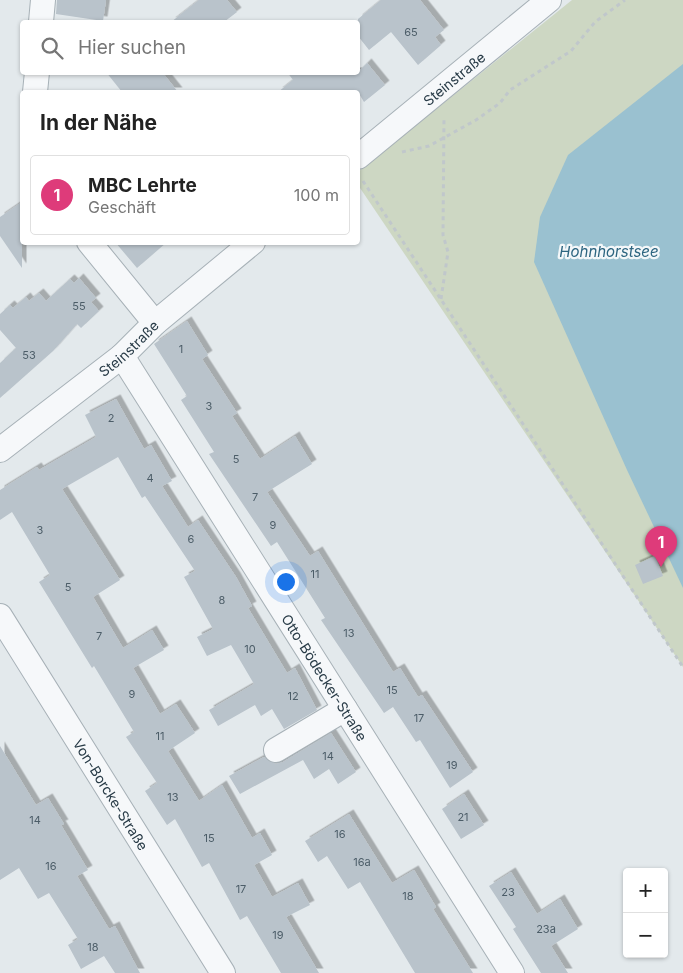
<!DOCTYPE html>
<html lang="de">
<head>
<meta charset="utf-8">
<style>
	:root { --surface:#fff; --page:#f2f2f2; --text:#222; --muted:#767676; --line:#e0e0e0; --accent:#de3b7a }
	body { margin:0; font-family:Inter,sans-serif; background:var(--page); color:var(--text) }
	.controls { position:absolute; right:15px; bottom:15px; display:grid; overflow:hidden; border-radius:5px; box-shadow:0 1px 4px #0004 }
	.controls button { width:45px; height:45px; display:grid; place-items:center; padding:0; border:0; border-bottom:1px solid var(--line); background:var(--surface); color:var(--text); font:25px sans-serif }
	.you { position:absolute; left:285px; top:581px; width:18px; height:18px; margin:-12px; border:4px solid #fff; border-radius:50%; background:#1a73e8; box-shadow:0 0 0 8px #1a73e833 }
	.badge { display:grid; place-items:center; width:32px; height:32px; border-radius:50%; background:var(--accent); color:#fff; font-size:16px; font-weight:700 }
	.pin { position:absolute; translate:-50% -41px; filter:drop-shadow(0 1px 2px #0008) }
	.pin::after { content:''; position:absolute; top:26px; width:18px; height:15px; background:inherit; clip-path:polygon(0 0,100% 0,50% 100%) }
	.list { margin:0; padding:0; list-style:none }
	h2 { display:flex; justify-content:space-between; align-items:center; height:65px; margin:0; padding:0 20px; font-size:21px }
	h2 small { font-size:16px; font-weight:400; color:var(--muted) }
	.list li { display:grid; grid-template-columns:32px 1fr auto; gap:15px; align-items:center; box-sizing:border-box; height:80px; margin:0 10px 10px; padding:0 10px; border:1px solid var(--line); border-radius:5px }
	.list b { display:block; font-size:19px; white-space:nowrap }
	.list p { margin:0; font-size:16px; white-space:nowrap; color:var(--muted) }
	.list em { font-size:16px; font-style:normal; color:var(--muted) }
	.icon { flex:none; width:28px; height:28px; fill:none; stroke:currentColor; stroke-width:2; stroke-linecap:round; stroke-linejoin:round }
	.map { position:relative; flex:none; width:683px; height:973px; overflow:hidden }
	.search { position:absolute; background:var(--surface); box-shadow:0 1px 4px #0004; left:20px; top:20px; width:340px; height:55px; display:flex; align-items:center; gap:12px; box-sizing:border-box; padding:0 18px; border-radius:5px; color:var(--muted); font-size:19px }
	.panel { position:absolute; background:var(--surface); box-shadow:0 1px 4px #0004; left:20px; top:90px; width:340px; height:155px; border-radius:5px }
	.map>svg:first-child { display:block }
	.green { fill:#cdd7c3 }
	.water { fill:#9ac1d0 }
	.building { fill:#b9c3cb; filter:url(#shadow) }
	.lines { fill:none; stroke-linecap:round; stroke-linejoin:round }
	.minor-casing { stroke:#a7b1b7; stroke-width:26 }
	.path { stroke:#c0c7cb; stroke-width:3; stroke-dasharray:4 4; stroke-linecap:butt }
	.minor { stroke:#f6f8fa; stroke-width:24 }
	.labels { text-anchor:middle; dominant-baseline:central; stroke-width:4.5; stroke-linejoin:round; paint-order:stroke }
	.number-label { font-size:11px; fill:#4c5d68 }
	.street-label { font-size:14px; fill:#283b47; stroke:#f3f7f9 }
	.water-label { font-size:15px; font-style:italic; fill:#2d6580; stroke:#f3f7f9 }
</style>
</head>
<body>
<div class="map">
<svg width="683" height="973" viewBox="0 0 683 973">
	<defs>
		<filter id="shadow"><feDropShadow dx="4.5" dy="-4.5" stdDeviation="0" flood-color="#0004"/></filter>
	</defs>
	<rect width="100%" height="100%" fill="#e3e9ec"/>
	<!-- green -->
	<path class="green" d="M572,0H683V667L358,185V172Z"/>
	<!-- water -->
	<path class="water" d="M683,64V588L627,470L534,262L540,217L568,155Z"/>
	<!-- building -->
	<g class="building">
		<path d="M57,0H106L103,21L56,14Z"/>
		<path d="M199,0H227L237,12L224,22H171Z"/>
		<path d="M381,0H420L444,30L435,37L441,45L418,65L391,32L369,50L358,36V19Z"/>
		<path d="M367,63L385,85L364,102L358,92H278L293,80L287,72H358Z"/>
		<path d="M106,72H162L178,92H122Z"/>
		<path d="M22,202V268L0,236V217Z"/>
		<path d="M115,242H167L137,268Z"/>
		<path d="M79,278L96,298L91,302L99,311L81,328L77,324L53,351L0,398V363L16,348L0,330V314L10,305L13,308L26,297L29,301L39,293L46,301L70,279L74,283Z"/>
		<path d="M187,321L208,355L202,359L237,413L232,416L260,459L295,436L312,464L267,492L310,556L318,551L393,672L400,668L418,697L422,695L473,772L450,788L420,740L416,742L393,707L384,713L321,620L325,618L277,542L271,546L209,454L214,452L181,400L187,396L154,344Z"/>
		<path d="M116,399L144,449L151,445L172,481L162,486L188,527L198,520L236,577L252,606L248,608L287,673L295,668L317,710L284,729L272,709L261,716L255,705L218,726L209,710L254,684L231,645L207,656L197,637L213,629L184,577L195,571L145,496L142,498L118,457L62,489L120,580L93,597L123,648L152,630L164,650L133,668L160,714L176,704L195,733L168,751L199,801L222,785L252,838L260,833L272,855L254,865L272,897L298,883L310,905L286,917L319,973H281L247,916L240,920L209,863L202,867L175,819L167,825L145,791L157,783L126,737L134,732L94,666L92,668L39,582L50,575L12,512L0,520V490L37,467L39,470L96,437L85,415Z"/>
		<path d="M655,556L663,576L643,584L635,565Z"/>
		<path d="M331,733L356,772L338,784L329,769L314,779L303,760L240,794L229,776L264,757L276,764L283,762Z"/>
		<path d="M0,746L36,805L48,798L64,824L61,825L88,870L77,876L109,929L115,926L140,973H115L104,956L81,969L68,945L78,939L49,893L38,899L19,868L0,880Z"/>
		<path d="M464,794L484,825L461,839L442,809Z"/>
		<path d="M349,814L392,883L414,870L436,907L433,909L473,973H415L360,882L348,889L327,856L318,862L305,841Z"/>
		<path d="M511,872L537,914L560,899L578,929L551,946L568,973H541L513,929L516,927L489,886Z"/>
	</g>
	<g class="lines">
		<defs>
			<g id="minor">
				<path d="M41,22L43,0"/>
				<path d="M35,92L37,72"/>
				<path id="s1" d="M358,157L549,0"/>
				<path d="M89,242L155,323"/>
				<path id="s2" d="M122,356L512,973"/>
				<path id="s3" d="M0,450L122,356L155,323L253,242"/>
				<path id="s4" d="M0,616L223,973"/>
				<path d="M276,750L345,709"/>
			</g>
		</defs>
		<!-- minor casing -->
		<use href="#minor" class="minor-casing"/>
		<!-- path -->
		<g class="path">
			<path d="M402,152L429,146L476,120L500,103L510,90L571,51L595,22L625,0"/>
			<path d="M363,181L683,667"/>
			<path d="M441,299L448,252L443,235L444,117"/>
		</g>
		<!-- minor -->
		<use href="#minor" class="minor"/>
	</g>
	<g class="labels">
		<!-- number labels -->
		<g class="number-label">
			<text x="411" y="32">65</text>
			<text x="79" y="306">55</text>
			<text x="181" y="349">1</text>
			<text x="29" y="355">53</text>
			<text x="209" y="406">3</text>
			<text x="111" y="418">2</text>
			<text x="236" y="459">5</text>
			<text x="150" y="478">4</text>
			<text x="255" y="497">7</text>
			<text x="273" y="525">9</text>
			<text x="40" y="530">3</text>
			<text x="191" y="539">6</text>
			<text x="315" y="574">11</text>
			<text x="68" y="587">5</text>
			<text x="222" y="600">8</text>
			<text x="349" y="633">13</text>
			<text x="99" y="636">7</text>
			<text x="250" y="649">10</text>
			<text x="392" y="690">15</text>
			<text x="132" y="694">9</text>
			<text x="293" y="696">12</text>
			<text x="419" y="718">17</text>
			<text x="160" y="736">11</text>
			<text x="328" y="756">14</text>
			<text x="452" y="765">19</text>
			<text x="173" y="797">13</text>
			<text x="463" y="817">21</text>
			<text x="35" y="820">14</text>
			<text x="340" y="834">16</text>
			<text x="209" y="838">15</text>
			<text x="362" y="862">16a</text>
			<text x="51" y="866">16</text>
			<text x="241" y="889">17</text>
			<text x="508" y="892">23</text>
			<text x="408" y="896">18</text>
			<text x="546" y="929">23a</text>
			<text x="278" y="935">19</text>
			<text x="93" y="947">18</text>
		</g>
		<!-- street labels -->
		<g class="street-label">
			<text stroke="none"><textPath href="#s1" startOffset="124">Steinstraße</textPath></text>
			<text stroke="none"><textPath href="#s3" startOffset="164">Steinstraße</textPath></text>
			<text stroke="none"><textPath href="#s2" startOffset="380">Otto-Bödecker-Straße</textPath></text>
			<text stroke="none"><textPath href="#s4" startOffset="210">Von-Borcke-Straße</textPath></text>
		</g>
		<!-- water labels -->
		<g class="water-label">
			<text x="609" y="251">Hohnhorstsee</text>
		</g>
	</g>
</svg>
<div class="controls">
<button>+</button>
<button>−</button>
</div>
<div class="you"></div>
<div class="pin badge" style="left:661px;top:567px">1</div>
<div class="search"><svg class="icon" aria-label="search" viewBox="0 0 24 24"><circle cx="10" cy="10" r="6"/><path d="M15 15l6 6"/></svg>Hier suchen</div>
<section class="panel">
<h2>In der Nähe<small></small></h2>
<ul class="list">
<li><span class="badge">1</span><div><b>MBC Lehrte</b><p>Geschäft</p></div><em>100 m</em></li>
</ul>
</section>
</div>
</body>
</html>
